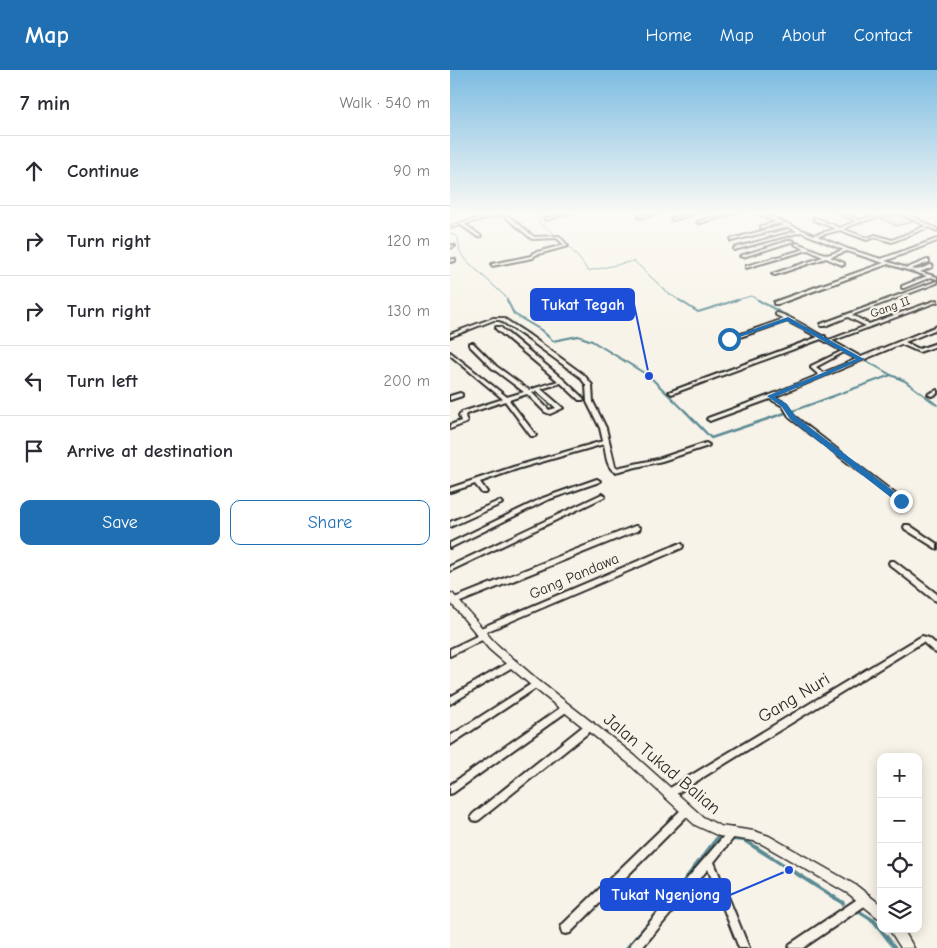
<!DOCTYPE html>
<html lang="en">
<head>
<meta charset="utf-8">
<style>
	:root { --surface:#fff; --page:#f7f7f7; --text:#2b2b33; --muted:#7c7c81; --line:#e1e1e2; --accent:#1f6fb2 }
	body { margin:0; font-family:"Comic Neue",sans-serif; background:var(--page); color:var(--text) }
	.controls { position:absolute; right:15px; bottom:15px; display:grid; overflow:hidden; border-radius:10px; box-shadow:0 2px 12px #0003 }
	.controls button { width:45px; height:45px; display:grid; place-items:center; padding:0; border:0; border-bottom:1px solid var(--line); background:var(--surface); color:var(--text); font:25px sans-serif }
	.stop { position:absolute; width:15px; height:15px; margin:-11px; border:4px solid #1f6fb2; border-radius:50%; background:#fff }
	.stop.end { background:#1f6fb2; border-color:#fff; box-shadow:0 1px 5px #0008 }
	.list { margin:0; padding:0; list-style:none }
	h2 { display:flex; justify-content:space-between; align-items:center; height:65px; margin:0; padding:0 20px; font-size:21px }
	h2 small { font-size:16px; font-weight:400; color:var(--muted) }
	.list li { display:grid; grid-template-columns:32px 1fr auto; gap:15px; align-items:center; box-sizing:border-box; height:70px; padding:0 20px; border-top:1px solid var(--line) }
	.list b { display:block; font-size:19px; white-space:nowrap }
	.list em { font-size:16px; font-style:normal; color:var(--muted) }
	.actions { display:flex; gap:10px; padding:15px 20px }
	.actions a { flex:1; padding:11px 0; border:1px solid var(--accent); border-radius:10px; text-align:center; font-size:18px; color:var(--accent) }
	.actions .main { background:var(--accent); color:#fff }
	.icon { flex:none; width:28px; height:28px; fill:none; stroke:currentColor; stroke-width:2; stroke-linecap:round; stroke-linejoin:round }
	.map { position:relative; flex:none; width:487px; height:878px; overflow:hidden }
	header { display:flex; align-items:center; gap:30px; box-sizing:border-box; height:70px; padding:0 25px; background:var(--accent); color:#fff }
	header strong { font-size:24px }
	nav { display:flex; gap:28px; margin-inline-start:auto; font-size:18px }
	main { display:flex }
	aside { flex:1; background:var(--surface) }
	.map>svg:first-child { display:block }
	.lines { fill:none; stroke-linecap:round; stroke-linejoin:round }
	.stream-far3 { stroke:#5a8a93; stroke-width:1 }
	.stream-far2 { stroke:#5a8a93; stroke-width:2 }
	.stream-far1 { stroke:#5a8a93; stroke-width:2.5 }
	.stream { stroke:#5a8a93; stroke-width:4 }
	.building { fill:#efbbd9; stroke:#2b2b2b }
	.minor-casing { stroke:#2b2b2b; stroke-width:4 }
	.tertiary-casing { stroke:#2b2b2b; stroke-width:3 }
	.minor { fill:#f7f3e8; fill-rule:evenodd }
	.tertiary { fill:#f7f3e8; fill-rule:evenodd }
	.route { fill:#1f6fb2 }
	.labels { text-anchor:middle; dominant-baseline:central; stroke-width:4.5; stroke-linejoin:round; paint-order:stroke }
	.far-street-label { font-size:12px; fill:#2b2b2b; stroke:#f7f3e8 }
	.street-label { font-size:15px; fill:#2b2b2b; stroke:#f7f3e8 }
	.near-street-label { font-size:18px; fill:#2b2b2b; stroke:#f7f3e8 }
	.leader { fill:none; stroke:#1d4ed8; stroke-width:2 }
	.callout-dot { fill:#1d4ed8; stroke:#f7f3e8; stroke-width:2 }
	.callout { fill:#1d4ed8; stroke:#1d4ed8; stroke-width:2 }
	.callout-label { font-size:16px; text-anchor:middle; font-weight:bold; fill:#fff }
</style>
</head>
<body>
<header>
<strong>Map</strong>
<nav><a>Home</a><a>Map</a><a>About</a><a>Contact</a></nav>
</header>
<main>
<aside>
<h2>7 min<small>Walk · 540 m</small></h2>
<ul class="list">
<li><svg class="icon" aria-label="ahead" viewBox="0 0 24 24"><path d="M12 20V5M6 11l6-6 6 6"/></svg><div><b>Continue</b></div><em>90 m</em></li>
<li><svg class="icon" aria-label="right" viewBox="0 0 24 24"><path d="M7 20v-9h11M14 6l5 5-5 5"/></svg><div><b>Turn right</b></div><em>120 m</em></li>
<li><svg class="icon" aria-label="right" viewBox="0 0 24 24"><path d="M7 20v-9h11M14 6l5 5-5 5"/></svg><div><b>Turn right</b></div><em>130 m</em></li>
<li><svg class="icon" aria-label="left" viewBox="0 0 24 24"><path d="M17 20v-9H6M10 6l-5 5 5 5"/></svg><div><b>Turn left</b></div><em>200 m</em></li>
<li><svg class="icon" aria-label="arrive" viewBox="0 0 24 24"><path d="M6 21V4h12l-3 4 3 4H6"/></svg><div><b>Arrive at destination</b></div></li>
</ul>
<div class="actions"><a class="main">Save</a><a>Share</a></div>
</aside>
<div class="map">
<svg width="487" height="878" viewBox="0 0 487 878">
	<rect width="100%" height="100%" fill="#f7f3e8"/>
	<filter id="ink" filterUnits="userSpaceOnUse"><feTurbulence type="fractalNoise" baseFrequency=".02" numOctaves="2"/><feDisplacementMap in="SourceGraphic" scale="10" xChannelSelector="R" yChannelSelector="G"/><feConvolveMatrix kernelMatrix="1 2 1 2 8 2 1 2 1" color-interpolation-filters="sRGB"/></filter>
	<g filter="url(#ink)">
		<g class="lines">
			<!-- stream-far3 -->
			<g class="stream-far3">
				<path d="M83,142L88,146L89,153C109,166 125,181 138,201L184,191L219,224L231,231"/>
				<path d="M466,149L487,159"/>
				<path d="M0,163L8,167L10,182L18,192L56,227L58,231"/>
				<path d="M283,231L301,226L311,231"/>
			</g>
			<!-- stream-far2 -->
			<g class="stream-far2">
				<path d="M57,230L64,244L91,260L103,271L128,266L142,271L199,306L237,343"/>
				<path d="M229,230L248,242L287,230"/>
				<path d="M308,230L408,285"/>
				<path d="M415,290L441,305"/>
				<path d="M337,343L441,305L455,311L487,335"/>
			</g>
			<!-- stream-far1 -->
			<path class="stream-far1" d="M235,341L261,368L341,341"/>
			<!-- stream -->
			<g class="stream">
				<path d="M281,769L294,770L393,833"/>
				<path d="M408,841L424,851L445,878"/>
				<path d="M177,878L220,829L269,766L275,767"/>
			</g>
		</g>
		<!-- building -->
		<path class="building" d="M447,144L463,152L446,156L430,148Z"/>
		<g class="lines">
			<defs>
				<g id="minor">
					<path d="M0,142H4L0,144Z"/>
					<path d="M116,142H122L96,150L94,149Z"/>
					<path d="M204,142H211L190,148L188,147Z"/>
					<path d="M244,142H251L223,150L221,149Z"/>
					<path d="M280,142H287L250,153L247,152Z"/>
					<path d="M304,142H309L364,165L386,159L364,150V148H366L390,158L406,151L386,142H391L409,150L439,142H446L410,152L393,159L417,168L425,165L442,170L476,156L448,142H453L487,159V161L479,157L442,172L425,167L417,170L390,160L367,166L398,179L431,189L487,169V171L435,191L457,198L477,190H479V192L461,199C470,202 474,196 482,195V197L470,202L487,207V209L481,207L454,218H452V216L477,206L438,194L328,234H324V232L434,193L397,181L380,187L394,193V195H392L376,188L325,205L322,204L373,187L358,180L296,198V196L355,179L346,175L345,174L347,173L377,185L394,180L351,162L284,180V178L347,161L338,157L281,171V169L335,155L329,153L311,158V156L326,152Z"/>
					<path d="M53,143H55L84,167L109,166L118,176L85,185L83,188L42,196V194L81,186L83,183L114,175L107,168L82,169L53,145Z"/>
					<path d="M11,153H13L31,166L28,167L11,155Z"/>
					<path d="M341,170L344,171L293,187L290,186Z"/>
					<path d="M2,175L5,176L0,178V176Z"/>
					<path d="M4,189H5V191L0,192V190Z"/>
					<path d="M487,211V213L402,245L419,254L487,230V232L382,271L411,287L487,256V259L455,272L469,279L487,273V276L469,282L451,274L324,327L337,334L344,346L453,430L454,431L453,432H449L340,348L333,336L320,329L262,350L260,351L257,349L258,348L318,326L369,305L361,298V296L392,281L371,269L224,323L222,324L219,322L368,267L337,251L281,270H279L277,269L334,249L326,245V243C337,244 361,260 372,266H375V268L379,270L416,256L398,247L375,256H371V254ZM394,282L407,289L373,303L366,297Z"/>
					<path d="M43,248H53L79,265L134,305L142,315L143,332L156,358L165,396L166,398L208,389L256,373L259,375L258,376L212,391L165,402C156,397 156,384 154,374L67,399L30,412L37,422L36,423H32L25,414L0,422V418L63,397L153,371L150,358L137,332L136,315L130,307L75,267L50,250H44L0,267V264Z"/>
					<path d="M46,257H50L114,310L134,329L133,330H129L111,313L91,319L113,338L100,344L95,342L77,324L59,330L85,364L86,365L85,366H81L55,331L16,344L15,346L17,352L16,353L0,359V355L11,351L9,346L12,342L53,329L0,285V282L57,327L74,322L42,298L19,275V273H23L46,296L79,320L108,311L46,259ZM87,321L106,338L99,340L82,323Z"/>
					<path d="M487,320V324L481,326L478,324Z"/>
					<path d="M10,323L12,324V326L0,330V326Z"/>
					<path d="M147,409L150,411L149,412L97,430L0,478V473L93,428Z"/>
					<path d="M152,424L154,425L155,426L154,427L0,501V496Z"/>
					<path d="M49,431L51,432L52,433L51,434L0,457V452Z"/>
					<path d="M455,455H459L487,474V479L455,459L454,457Z"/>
					<path d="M185,456H187L190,458L189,460L8,533H2L1,531L2,529Z"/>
					<path d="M228,474H232L233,476L232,478L33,563L36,564L37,566L36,568L0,586V579L29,565L26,564L25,562L26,560Z"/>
					<path d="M440,491H444L487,524V531L484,530L440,495L439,493Z"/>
					<path d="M472,566L479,568L487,575V583L484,582L473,572L221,727L218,728L215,727L213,724L215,721Z"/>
					<path d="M63,590L66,591L67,593L66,595L0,634V627Z"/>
					<path d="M86,611L89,612L90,614L89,616L0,675V666Z"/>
					<path d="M116,635L119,636L120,638L119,640L3,723L0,724V715L113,636Z"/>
					<path d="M140,652L143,653L144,656L143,659L29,750L26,751L23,750L21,747L23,744L137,653Z"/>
					<path d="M236,737L239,738L241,741L239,744L120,863L116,864L112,863L111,859L112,855L233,738Z"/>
					<path d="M282,758L285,760L287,763L285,766L264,792L299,878H289L258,799L192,878H180L181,874L279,760Z"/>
					<path d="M415,824L419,825L420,829L419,833L353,878H339L340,874Z"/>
				</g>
				<g id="tertiary">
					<path d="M54,142H62L0,158V156Z"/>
					<path d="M0,523L3,524L45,573L89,611L185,686L253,747L270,756L304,761L319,766L407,816L431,835V849L427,847L399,824L312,774L304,771L269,766L245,755L177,692L83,617L39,579L0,532Z"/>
					<path d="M439,859H453L464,878H451Z"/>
				</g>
			</defs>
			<!-- minor casing -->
			<use href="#minor" class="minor-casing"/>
			<!-- tertiary casing -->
			<use href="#tertiary" class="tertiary-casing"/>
			<!-- minor -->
			<use href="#minor" class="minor"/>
			<!-- tertiary -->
			<use href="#tertiary" class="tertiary"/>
		</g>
	</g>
	<!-- sky -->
	<linearGradient id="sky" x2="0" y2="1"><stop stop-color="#7cbce2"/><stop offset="0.54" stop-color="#fbfaf5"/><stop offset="1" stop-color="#fbfaf5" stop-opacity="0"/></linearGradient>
	<rect width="487" height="265" fill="url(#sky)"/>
	<!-- route -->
	<path class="route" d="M338,247L414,289L325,327L337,334L345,346L454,429V433H448L340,349L332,337L317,326L406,289L337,251L281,270L276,269Z"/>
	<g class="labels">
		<!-- far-street labels -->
		<g class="far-street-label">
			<text transform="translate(440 237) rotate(-20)">Gang II</text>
		</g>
		<!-- street labels -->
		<g class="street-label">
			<text transform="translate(124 506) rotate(-23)">Gang Pandawa</text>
		</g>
		<!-- near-street labels -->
		<g class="near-street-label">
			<text transform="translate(344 628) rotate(-31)">Gang Nuri</text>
			<text transform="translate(212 694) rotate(40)">Jalan Tukad Balian</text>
		</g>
	</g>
	<!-- callouts -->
	<path class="leader" d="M199 306L184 234M339 800L280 825"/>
	<g class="callout-dot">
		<circle cx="199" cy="306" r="5"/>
		<circle cx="339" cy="800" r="5"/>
	</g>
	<g class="callout">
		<rect x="81" y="219" width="103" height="31" rx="5"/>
		<rect x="151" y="809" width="129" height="31" rx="5"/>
	</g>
	<g class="callout-label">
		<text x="133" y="240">Tukat Tegah</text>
		<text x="216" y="830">Tukat Ngenjong</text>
	</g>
</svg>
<div class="controls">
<button>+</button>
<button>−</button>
<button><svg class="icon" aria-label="locate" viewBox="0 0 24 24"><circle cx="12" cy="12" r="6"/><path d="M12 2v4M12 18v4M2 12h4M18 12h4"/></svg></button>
<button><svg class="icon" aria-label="layers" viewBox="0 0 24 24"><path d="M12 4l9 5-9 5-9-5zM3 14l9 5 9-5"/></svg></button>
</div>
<div class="stop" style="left:279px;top:269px"></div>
<div class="stop end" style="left:451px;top:431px"></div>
</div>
</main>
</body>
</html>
